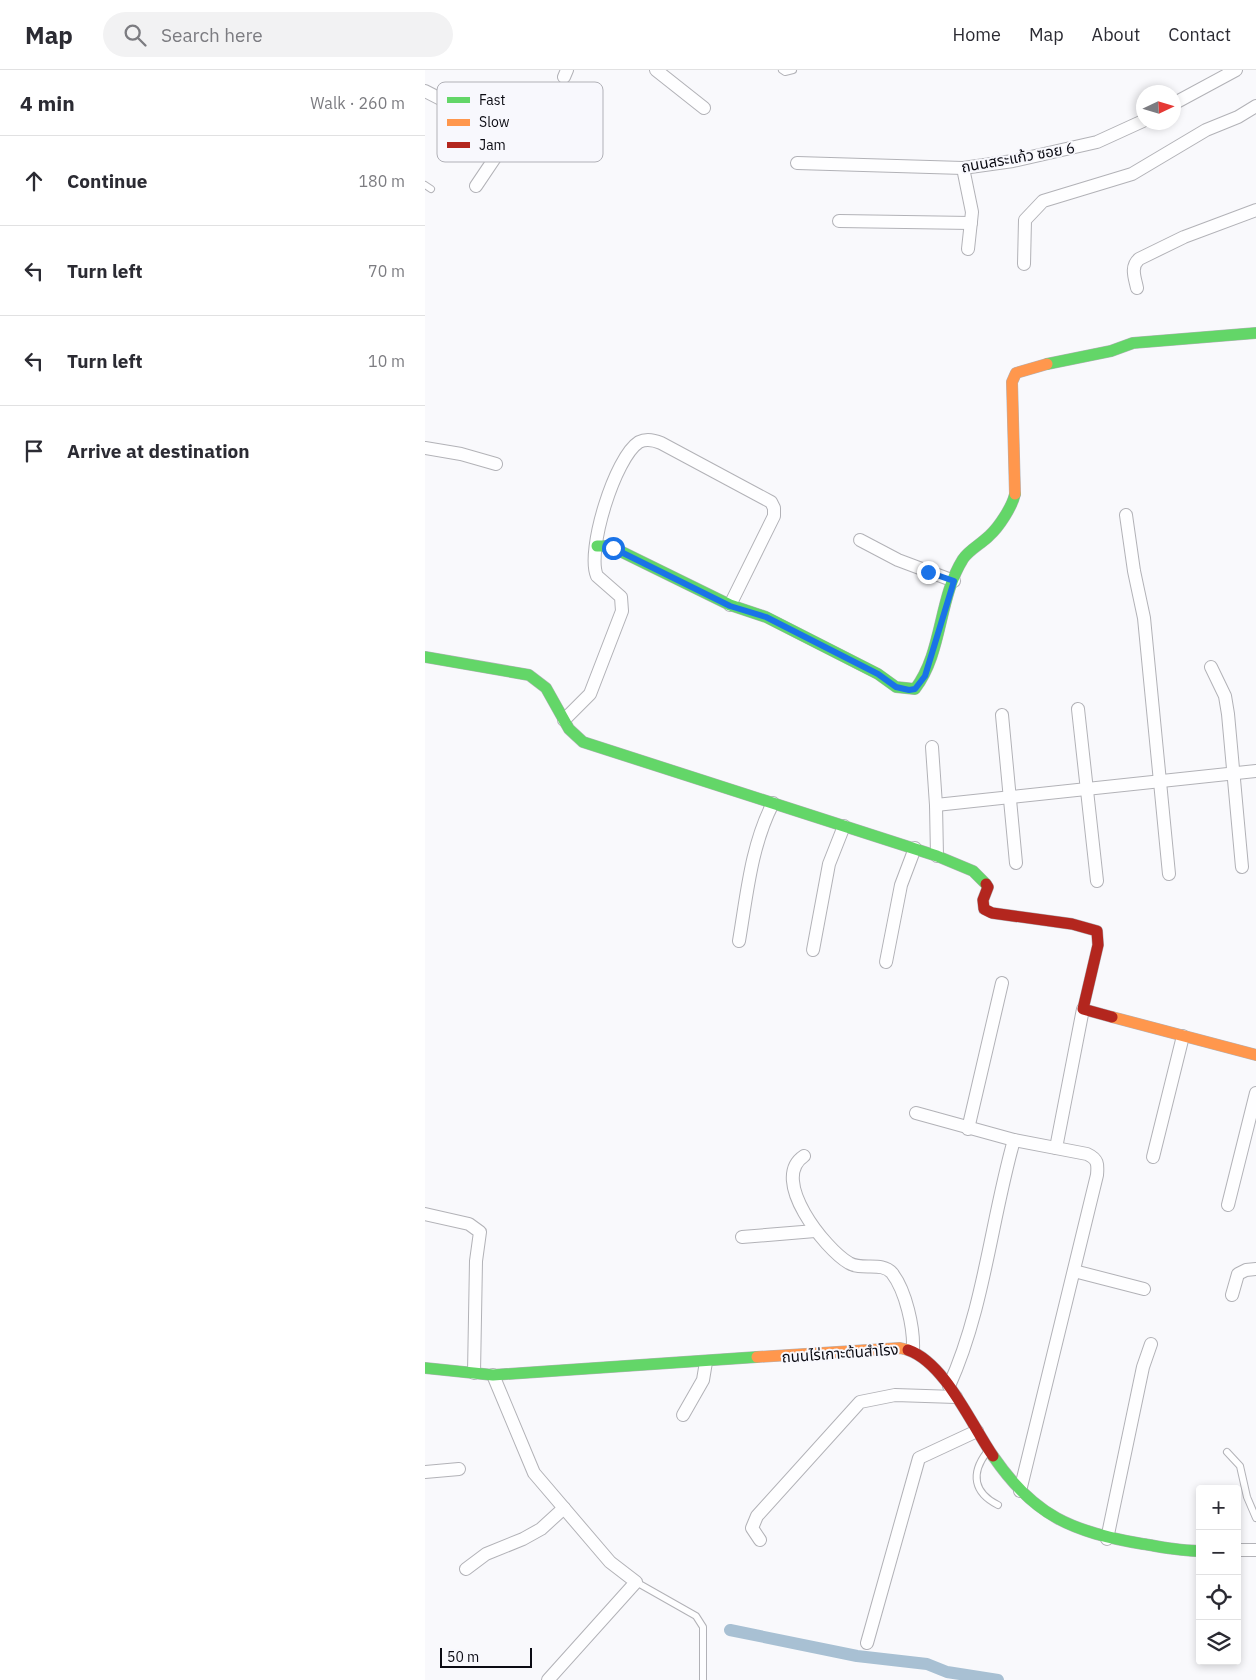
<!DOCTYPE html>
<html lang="en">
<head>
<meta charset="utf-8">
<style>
	:root { --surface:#fff; --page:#f2f2f3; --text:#2b2b33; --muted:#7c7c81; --line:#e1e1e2 }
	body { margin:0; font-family:"IBM Plex Sans","Noto Sans Thai",sans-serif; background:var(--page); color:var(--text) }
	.controls { position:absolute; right:15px; bottom:15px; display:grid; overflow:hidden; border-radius:5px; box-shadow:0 2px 8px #0003 }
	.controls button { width:45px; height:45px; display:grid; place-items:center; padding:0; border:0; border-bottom:1px solid var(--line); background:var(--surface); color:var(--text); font:25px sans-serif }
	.compass { position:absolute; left:711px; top:15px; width:45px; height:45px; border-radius:50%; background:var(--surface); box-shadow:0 2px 8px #0003; rotate:86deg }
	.scale { position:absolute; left:15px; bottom:12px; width:92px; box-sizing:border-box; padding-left:5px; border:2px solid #0b0b13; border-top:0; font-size:14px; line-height:18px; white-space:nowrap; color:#0b0b13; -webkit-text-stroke:4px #f8f8fd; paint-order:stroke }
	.stop { position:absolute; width:15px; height:15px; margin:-11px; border:4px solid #1a73e8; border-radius:50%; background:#fff }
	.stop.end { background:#1a73e8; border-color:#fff; box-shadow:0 1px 5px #0008 }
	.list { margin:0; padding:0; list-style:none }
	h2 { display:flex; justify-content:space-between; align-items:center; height:65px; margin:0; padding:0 20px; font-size:21px }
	h2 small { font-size:16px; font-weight:400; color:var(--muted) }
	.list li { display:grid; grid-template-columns:32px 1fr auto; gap:15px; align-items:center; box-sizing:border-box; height:90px; padding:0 20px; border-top:1px solid var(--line) }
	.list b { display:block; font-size:19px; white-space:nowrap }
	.list em { font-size:16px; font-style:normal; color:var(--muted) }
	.icon { flex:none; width:28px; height:28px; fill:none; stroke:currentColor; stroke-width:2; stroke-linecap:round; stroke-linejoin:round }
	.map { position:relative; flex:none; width:831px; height:1610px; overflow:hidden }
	header { display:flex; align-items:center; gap:30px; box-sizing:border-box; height:70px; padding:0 25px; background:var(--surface); border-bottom:1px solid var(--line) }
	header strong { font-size:24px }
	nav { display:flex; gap:28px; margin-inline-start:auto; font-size:18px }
	.search { width:350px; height:45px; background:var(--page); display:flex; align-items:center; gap:12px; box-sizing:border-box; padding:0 18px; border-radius:28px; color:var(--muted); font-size:19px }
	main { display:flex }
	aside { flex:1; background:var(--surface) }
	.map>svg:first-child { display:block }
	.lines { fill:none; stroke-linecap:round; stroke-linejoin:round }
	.canal { stroke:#a8c0d3; stroke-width:12 }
	.lane-casing { stroke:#b2b2b7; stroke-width:8 }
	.street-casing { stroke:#b2b2b7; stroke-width:14 }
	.fast-casing { stroke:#b2b2b7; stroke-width:12 }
	.slow-casing { stroke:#b2b2b7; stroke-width:12 }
	.jam-casing { stroke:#b2b2b7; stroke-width:12 }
	.lane { stroke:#fefeff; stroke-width:6 }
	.street { stroke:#fefeff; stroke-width:12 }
	.fast { stroke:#63d668; stroke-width:11 }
	.slow { stroke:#ff974d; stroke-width:11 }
	.jam { stroke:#b3261e; stroke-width:11 }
	.route { stroke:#1a73e8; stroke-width:6 }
	.labels { text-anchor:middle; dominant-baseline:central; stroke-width:4; stroke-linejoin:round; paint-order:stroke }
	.street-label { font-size:15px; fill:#0b0b13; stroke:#f8f8fd }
	.key { fill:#f8f8fd; stroke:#b1b1b7; stroke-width:1 }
	.key-label { font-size:14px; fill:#0b0b13 }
</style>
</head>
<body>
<header>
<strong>Map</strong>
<div class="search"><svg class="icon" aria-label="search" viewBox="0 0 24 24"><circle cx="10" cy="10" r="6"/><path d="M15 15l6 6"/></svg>Search here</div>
<nav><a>Home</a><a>Map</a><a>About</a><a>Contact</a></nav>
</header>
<main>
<aside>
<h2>4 min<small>Walk · 260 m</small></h2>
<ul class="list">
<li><svg class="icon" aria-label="ahead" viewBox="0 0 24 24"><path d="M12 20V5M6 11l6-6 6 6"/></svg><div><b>Continue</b></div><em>180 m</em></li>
<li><svg class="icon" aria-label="left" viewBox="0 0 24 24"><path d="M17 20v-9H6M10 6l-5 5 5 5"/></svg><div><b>Turn left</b></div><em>70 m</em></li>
<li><svg class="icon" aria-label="left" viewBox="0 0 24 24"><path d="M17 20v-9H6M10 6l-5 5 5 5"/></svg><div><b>Turn left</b></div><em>10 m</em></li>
<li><svg class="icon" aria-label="arrive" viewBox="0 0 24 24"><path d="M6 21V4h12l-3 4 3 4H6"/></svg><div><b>Arrive at destination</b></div></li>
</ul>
</aside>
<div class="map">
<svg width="831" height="1610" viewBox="0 0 831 1610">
	<rect width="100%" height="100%" fill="#f9f9fc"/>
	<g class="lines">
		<!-- canal -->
		<path class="canal" d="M305,1560L432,1586L502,1594L522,1602L573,1610"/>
		<defs>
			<g id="lane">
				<path d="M357,0L360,2L368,0"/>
				<path d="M0,115L6,119"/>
				<path d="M562,1382C545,1404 549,1423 573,1435"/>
				<path d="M802,1382L815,1396L822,1427L831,1448"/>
				<path d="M211,1512L271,1546L278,1557V1610"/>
			</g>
			<g id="street">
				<path d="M231,0L279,38"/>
				<path d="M139,7L142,0"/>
				<path d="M0,21L80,62L82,70L51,116"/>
				<path d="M748,34L811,0"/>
				<path d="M372,93L538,98L588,91L672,72L718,51"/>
				<path d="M538,98L547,142L543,179"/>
				<path d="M414,151L546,153"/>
				<path d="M599,194L600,150L618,131L707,104L781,60L813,47L831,36"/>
				<path d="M712,218C710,208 705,197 714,189L759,167L831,140"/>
				<path d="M0,378L36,384L71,394"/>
				<path d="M701,445L709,501L719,548L744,804"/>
				<path d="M435,470L473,490L529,511"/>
				<path d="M786,597L800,626L803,644L817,797"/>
				<path d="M653,639L672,811"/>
				<path d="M577,645L591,793"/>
				<path d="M139,650L165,624L197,541L196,527L172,506C161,481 190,387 214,372C222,368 229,370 236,373L346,432L349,438V446L305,535"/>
				<path d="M507,677L511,735L512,786"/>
				<path d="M511,735L831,701"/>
				<path d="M314,871C322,824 326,776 348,733"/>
				<path d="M388,880L404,794L419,756"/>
				<path d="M461,892L476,815L490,778"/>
				<path d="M491,1043L589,1070L662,1084C673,1089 673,1094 672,1105L595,1421"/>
				<path d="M543,1059L577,913"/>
				<path d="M631,1078L658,939"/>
				<path d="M379,1086C344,1109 400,1179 424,1193C437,1201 457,1191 467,1203C481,1221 489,1258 488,1280"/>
				<path d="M728,1087L758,966"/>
				<path d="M803,1135L831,1023"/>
				<path d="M0,1144L44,1154L55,1162L51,1191L49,1303"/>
				<path d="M317,1167L390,1161"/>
				<path d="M649,1201L719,1219"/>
				<path d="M807,1225L813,1204L821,1200L831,1199"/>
				<path d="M68,1305L109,1403L185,1492L211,1512L123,1610"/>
				<path d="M524,1316C559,1239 566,1151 589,1070"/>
				<path d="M258,1345L278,1310L281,1292"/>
				<path d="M0,1402L34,1399"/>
				<path d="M682,1469L718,1297L726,1274"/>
				<path d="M335,1470L327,1458L332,1446L435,1332L470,1325L531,1327"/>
				<path d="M812,1480H831"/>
				<path d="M41,1499L61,1484L98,1469L116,1459L139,1438"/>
				<path d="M442,1573L494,1388L552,1361"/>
			</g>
			<g id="fast">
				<path d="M622,294L686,281L708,273L831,263"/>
				<path d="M172,476H181L197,482L305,535L341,547L453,604L471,617L490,619C518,582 513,529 538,489C544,480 556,474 564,466C574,457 587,437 590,424"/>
				<path d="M0,587L104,605L121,618L144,659L158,672L512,786L548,801L561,814"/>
				<path d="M0,1298L68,1305L332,1287"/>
				<path d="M568,1386C609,1446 647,1462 718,1474C737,1477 755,1481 775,1481"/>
			</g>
			<g id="slow">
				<path d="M590,424L587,312L591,303L622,294"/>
				<path d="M687,947L831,985"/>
				<path d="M332,1287L475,1278L483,1280"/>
			</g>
			<g id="jam">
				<path d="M561,814L563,817L558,830L559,839L567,843L647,854L672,861L673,875L658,939L687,947"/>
				<path d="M483,1280C520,1293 546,1354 568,1386"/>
			</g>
		</defs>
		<!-- lane casing -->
		<use href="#lane" class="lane-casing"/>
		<!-- street casing -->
		<use href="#street" class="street-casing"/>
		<!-- fast casing -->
		<use href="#fast" class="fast-casing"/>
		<!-- slow casing -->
		<use href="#slow" class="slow-casing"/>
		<!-- jam casing -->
		<use href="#jam" class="jam-casing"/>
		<!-- lane -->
		<use href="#lane" class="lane"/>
		<!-- street -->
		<use href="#street" class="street"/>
		<!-- fast -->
		<use href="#fast" class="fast"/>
		<!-- slow -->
		<use href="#slow" class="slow"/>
		<!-- jam -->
		<use href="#jam" class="jam"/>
	</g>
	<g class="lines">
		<!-- route -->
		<path class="route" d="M188,478L305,536L341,547L453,604L471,617L484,620L490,619L500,606L529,511L503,502"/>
	</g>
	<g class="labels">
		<!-- street labels -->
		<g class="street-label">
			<text transform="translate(593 87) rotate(-10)">ถนนสระแก้ว ซอย 6</text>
			<text transform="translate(415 1283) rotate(-4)">ถนนไร่เกาะต้นสำโรง</text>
		</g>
	</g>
	<!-- legend -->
	<rect x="12" y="12" width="166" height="80" rx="8" class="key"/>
	<rect x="22" y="27" width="23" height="6" fill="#63d668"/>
	<rect x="22" y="49" width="23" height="7" fill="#ff974d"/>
	<rect x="22" y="72" width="23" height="6" fill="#b3261e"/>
	<g class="key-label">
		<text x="54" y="35">Fast</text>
		<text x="54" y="57">Slow</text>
		<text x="54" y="80">Jam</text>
	</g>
</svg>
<div class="controls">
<button>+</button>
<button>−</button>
<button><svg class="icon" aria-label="locate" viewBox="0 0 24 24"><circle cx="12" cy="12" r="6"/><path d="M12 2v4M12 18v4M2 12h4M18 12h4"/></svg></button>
<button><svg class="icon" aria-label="layers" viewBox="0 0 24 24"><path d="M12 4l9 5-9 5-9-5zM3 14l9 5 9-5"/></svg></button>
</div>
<svg class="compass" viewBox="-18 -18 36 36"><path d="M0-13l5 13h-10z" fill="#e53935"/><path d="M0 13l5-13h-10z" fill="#7c7c81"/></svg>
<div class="scale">50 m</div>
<div class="stop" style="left:188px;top:478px"></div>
<div class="stop end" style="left:503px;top:502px"></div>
</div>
</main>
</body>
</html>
